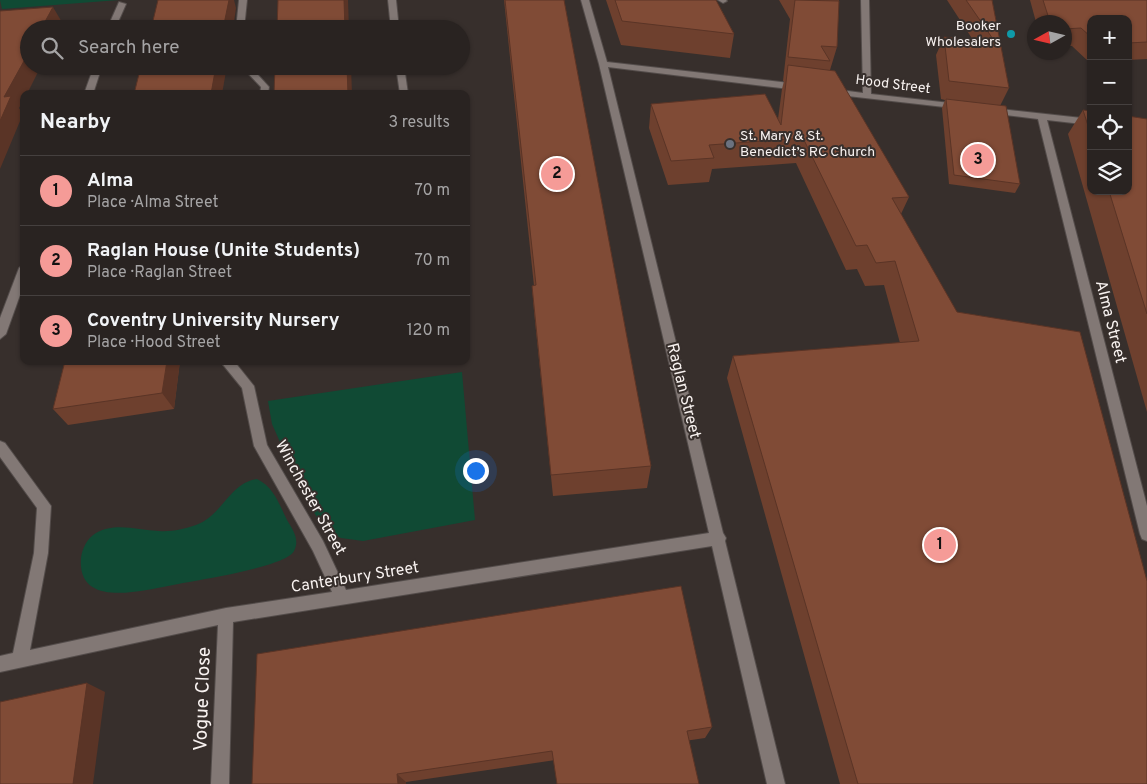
<!DOCTYPE html>
<html lang="en">
<head>
<meta charset="utf-8">
<style>
	:root { --surface:#292321; --page:#312b2a; --text:#f1f3f6; --muted:#a5a4a5; --line:#45403f; --accent:#f59b97 }
	body { margin:0; font-family:Overpass,sans-serif; background:var(--page); color:var(--text) }
	.controls { position:absolute; right:15px; top:15px; display:grid; overflow:hidden; border-radius:10px; box-shadow:0 1px 4px #0004 }
	.controls button { width:45px; height:45px; display:grid; place-items:center; padding:0; border:0; border-bottom:1px solid var(--line); background:var(--surface); color:var(--text); font:25px sans-serif }
	.compass { position:absolute; left:1027px; top:15px; width:45px; height:45px; border-radius:50%; background:var(--surface); box-shadow:0 1px 4px #0004; rotate:262deg }
	.you { position:absolute; left:475px; top:470px; width:18px; height:18px; margin:-12px; border:4px solid #fff; border-radius:50%; background:#1a73e8; box-shadow:0 0 0 8px #1a73e833 }
	.badge { display:grid; place-items:center; width:32px; height:32px; border-radius:50%; background:var(--accent); color:#111; font-size:16px; font-weight:700 }
	.pin { position:absolute; translate:-50% -50%; border:2px solid #fff; box-shadow:0 1px 5px #0006 }
	.list { margin:0; padding:0; list-style:none }
	h2 { display:flex; justify-content:space-between; align-items:center; height:65px; margin:0; padding:0 20px; font-size:21px }
	h2 small { font-size:16px; font-weight:400; color:var(--muted) }
	.list li { display:grid; grid-template-columns:32px 1fr auto; gap:15px; align-items:center; box-sizing:border-box; height:70px; padding:0 20px; border-top:1px solid var(--line) }
	.list b { display:block; font-size:19px; white-space:nowrap }
	.list p { margin:0; font-size:16px; white-space:nowrap; color:var(--muted) }
	.list em { font-size:16px; font-style:normal; color:var(--muted) }
	.icon { flex:none; width:28px; height:28px; fill:none; stroke:currentColor; stroke-width:2; stroke-linecap:round; stroke-linejoin:round }
	.map { position:relative; flex:none; width:1147px; height:784px; overflow:hidden }
	.search { position:absolute; background:var(--surface); box-shadow:0 1px 4px #0004; left:20px; top:20px; width:450px; height:55px; display:flex; align-items:center; gap:12px; box-sizing:border-box; padding:0 18px; border-radius:28px; color:var(--muted); font-size:19px }
	.panel { position:absolute; background:var(--surface); box-shadow:0 1px 4px #0004; left:20px; top:90px; width:450px; height:275px; border-radius:10px }
	.map>svg:first-child { display:block }
	.green { fill:#104a34 }
	.lines { fill:none; stroke-linecap:round; stroke-linejoin:round }
	.minor-casing { stroke:#534c4a; stroke-width:2 }
	.minor { fill:#827875; fill-rule:evenodd }
	.wall { fill:#6e402e }
	.shaded-wall { fill:#5a3426 }
	.building { fill:#804b36; stroke:#5a3426 }
	.culture-dot { fill:#0f9aa8; stroke:#372f2c; stroke-width:2 }
	.worship-dot { fill:#6b7280; stroke:#372f2c; stroke-width:2 }
	.labels { text-anchor:middle; dominant-baseline:central; stroke-width:4; stroke-linejoin:round; paint-order:stroke }
	.far-poi-label { font-size:14px; fill:#f8f2f0; stroke:#372f2c; text-anchor:end }
	.far-street-label { font-size:14px; fill:#f8f2f0; stroke:#372f2c }
	.street-label { font-size:16px; fill:#f8f2f0; stroke:#372f2c }
	.near-street-label { font-size:19px; fill:#f8f2f0; stroke:#372f2c }
</style>
</head>
<body>
<div class="map">
<svg width="1147" height="784" viewBox="0 0 1147 784">
	<rect width="100%" height="100%" fill="#372f2c"/>
	<!-- green -->
	<g class="green">
		<path d="M0,0H119L2,9Z"/>
		<path d="M462,372L475,520L363,541L341,538L325,530L305,498L272,424L268,401Z"/>
		<path d="M257,479C274,487 279,504 287,520C293,530 300,540 294,551C285,568 190,581 168,586C140,591 77,608 81,558C82,549 87,538 96,533C115,522 138,530 159,531C171,532 184,529 196,525C222,516 230,482 257,479Z"/>
	</g>
	<g class="lines">
		<defs>
			<g id="minor">
				<path d="M239,0H247L244,29H236Z"/>
				<path d="M388,0H396L399,29H391Z"/>
				<path d="M581,0H589L607,62L798,84L802,87L798,90L608,67L723,533L726,538L725,541L785,784H767L712,546L233,622L229,784H211L218,625L0,672V656L13,653L34,553L37,508L0,457V441L5,443L51,506L48,553L30,650L226,608L332,592L313,551L254,446L242,388L220,361H234L254,386L267,445L323,541L346,590L709,533L599,64Z"/>
				<path d="M718,0H726L727,1L723,3Z"/>
				<path d="M861,0H869L871,94L959,104L962,105V109L830,94L829,92L833,89L863,93Z"/>
				<path d="M119,2L126,4L115,29H107Z"/>
				<path d="M94,66H102L93,94H84Z"/>
				<path d="M241,66H250L269,87L268,94H260L261,87Z"/>
				<path d="M396,66H404L408,94H400Z"/>
				<path d="M991,108L1091,119V125L1047,120L1147,506V541L1142,539L1140,534L1038,119L988,113L986,111Z"/>
				<path d="M24,264V284L6,334L0,339V318L19,268Z"/>
			</g>
		</defs>
		<!-- minor casing -->
		<use href="#minor" class="minor-casing"/>
		<!-- minor -->
		<use href="#minor" class="minor"/>
	</g>
	<!-- wall -->
	<g class="wall">
		<path d="M504,0H564L651,466L647,488L553,496L534,311L532,286H534Z"/>
		<path d="M606,0H716L734,34L730,58L621,45Z"/>
		<path d="M779,0H839L837,47L830,70L909,197L901,214L1147,784H840L727,378L733,356L900,343L884,285L865,286L857,269L846,270L796,163L712,169L709,182L668,185L649,128L651,104L778,119L782,89L784,81H783L790,19Z"/>
		<path d="M947,0H992L1009,88L1000,106L1020,184L1015,193L949,184L942,108L945,100L941,99L936,55L944,37L973,40Z"/>
		<path d="M1030,0H1147V59L1128,60V19H1091V62H1089L1072,46H1064V22H1036Z"/>
		<path d="M1083,110L1091,111V191H1128L1147,119V412L1068,134Z"/>
		<path d="M65,361H180L174,409L68,425L53,409Z"/>
		<path d="M712,727L705,738L406,782V784H252Z"/>
	</g>
	<!-- shaded-wall -->
	<g class="shaded-wall">
		<path d="M229,0H234L236,8L233,29H223Z"/>
		<path d="M344,0H348L349,29H345Z"/>
		<path d="M53,7L63,24L60,29H41Z"/>
		<path d="M29,52V66H41L27,94H24V99L19,108L23,114L0,169V121L4,97Z"/>
		<path d="M216,66H227L222,94H211Z"/>
		<path d="M347,66H351L352,94H348Z"/>
		<path d="M167,361H180L174,409L162,393Z"/>
		<path d="M87,683L105,692L93,784H73Z"/>
		<path d="M397,774L406,782V784H398Z"/>
	</g>
	<!-- building -->
	<g class="building">
		<path d="M158,0H229L223,29H151Z"/>
		<path d="M278,0H344L345,29H277Z"/>
		<path d="M505,0H564L651,466L551,475L532,286L536,285Z"/>
		<path d="M615,0H716L734,34L622,21Z"/>
		<path d="M795,0L839,1L837,47L821,46L830,61L788,57Z"/>
		<path d="M966,0H992L1009,88L949,81L944,37L995,42Z"/>
		<path d="M1043,0H1147V42L1128,43V19H1091V37L1081,28L1064,29V22H1050Z"/>
		<path d="M53,7L41,29H29V52L4,97L11,96L0,121V11Z"/>
		<path d="M788,65L835,71L909,197L892,198L957,312L1080,332L1147,581V784H858L733,356L919,341L895,261L876,263L867,245L856,246L803,138L709,145L714,158L671,161L651,104L765,94L781,125Z"/>
		<path d="M141,66H216L211,94H134Z"/>
		<path d="M275,66H347L348,94H274Z"/>
		<path d="M946,99L1006,106L1020,184L954,175Z"/>
		<path d="M1083,110L1091,111V135Z"/>
		<path d="M1128,116L1147,119V314L1109,191H1128Z"/>
		<path d="M65,361H167L162,393L53,409Z"/>
		<path d="M681,586L712,727L687,731L699,784H557L552,751L397,774L398,784H252L257,654Z"/>
		<path d="M87,683L73,784H0V702Z"/>
	</g>
	<!-- markers -->
	<circle class="culture-dot" cx="1011" cy="34" r="5"/>
	<circle class="worship-dot" cx="730" cy="144" r="5"/>
	<g class="labels">
		<!-- far-poi labels -->
		<g class="far-poi-label">
			<text x="1001" y="26">Booker<tspan x="1001" dy="16">Wholesalers</tspan></text>
			<text x="740" y="136" text-anchor="start">St. Mary &amp; St.<tspan x="740" dy="16">Benedict’s RC Church</tspan></text>
		</g>
		<!-- far-street labels -->
		<g class="far-street-label">
			<text transform="translate(893 85) rotate(7)">Hood Street</text>
		</g>
		<!-- street labels -->
		<g class="street-label">
			<text transform="translate(1110 322) rotate(76)">Alma Street</text>
			<text transform="translate(683 391) rotate(76)">Raglan Street</text>
			<text transform="translate(310 498) rotate(61)">Winchester Street</text>
			<text transform="translate(355 578) rotate(-9)">Canterbury Street</text>
		</g>
		<!-- near-street labels -->
		<g class="near-street-label">
			<text transform="translate(203 699) rotate(-88)">Vogue Close</text>
		</g>
	</g>
</svg>
<div class="controls">
<button>+</button>
<button>−</button>
<button><svg class="icon" aria-label="locate" viewBox="0 0 24 24"><circle cx="12" cy="12" r="6"/><path d="M12 2v4M12 18v4M2 12h4M18 12h4"/></svg></button>
<button><svg class="icon" aria-label="layers" viewBox="0 0 24 24"><path d="M12 4l9 5-9 5-9-5zM3 14l9 5 9-5"/></svg></button>
</div>
<svg class="compass" viewBox="-18 -18 36 36"><path d="M0-13l5 13h-10z" fill="#e53935"/><path d="M0 13l5-13h-10z" fill="#a5a4a5"/></svg>
<div class="you"></div>
<div class="pin badge" style="left:940px;top:545px">1</div>
<div class="pin badge" style="left:557px;top:174px">2</div>
<div class="pin badge" style="left:978px;top:160px">3</div>
<div class="search"><svg class="icon" aria-label="search" viewBox="0 0 24 24"><circle cx="10" cy="10" r="6"/><path d="M15 15l6 6"/></svg>Search here</div>
<section class="panel">
<h2>Nearby<small>3 results</small></h2>
<ul class="list">
<li><span class="badge">1</span><div><b>Alma</b><p>Place · Alma Street</p></div><em>70 m</em></li>
<li><span class="badge">2</span><div><b>Raglan House (Unite Students)</b><p>Place · Raglan Street</p></div><em>70 m</em></li>
<li><span class="badge">3</span><div><b>Coventry University Nursery</b><p>Place · Hood Street</p></div><em>120 m</em></li>
</ul>
</section>
</div>
</body>
</html>
